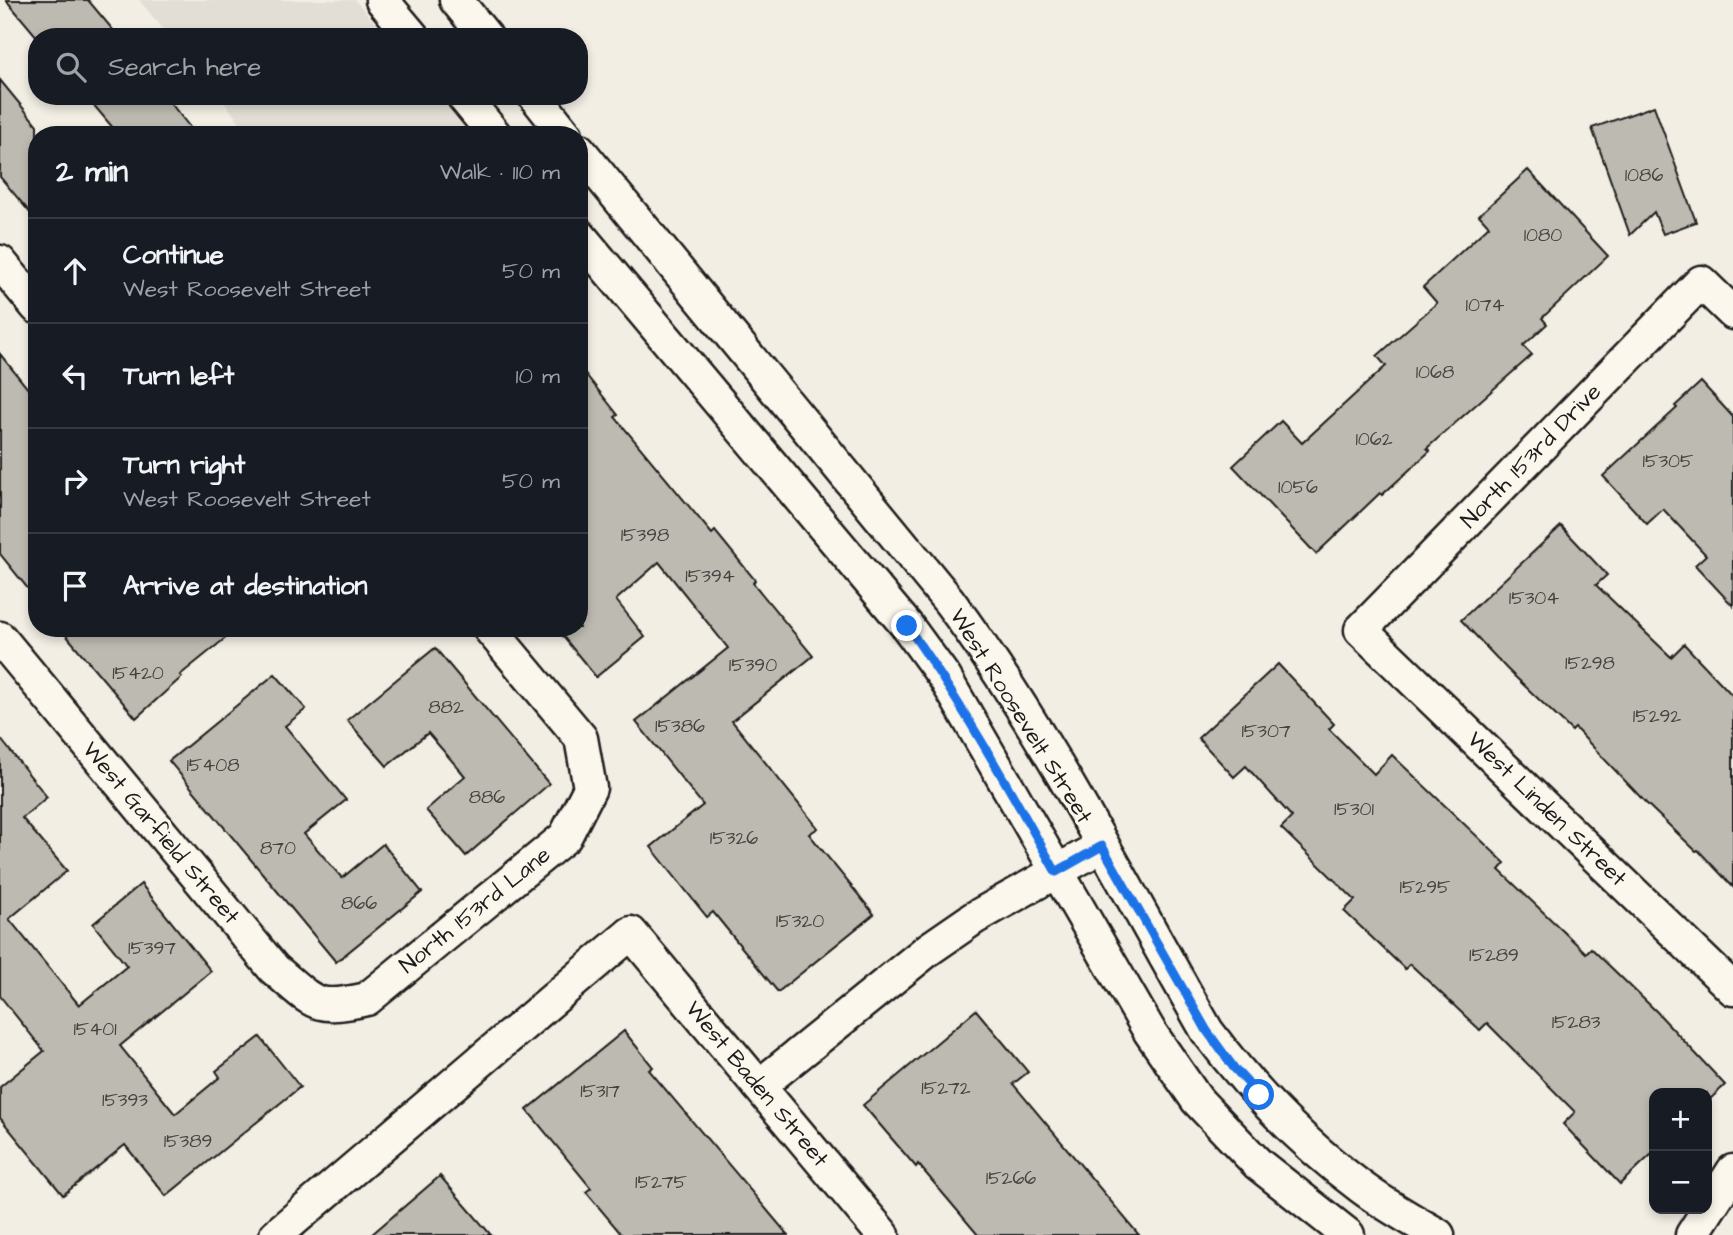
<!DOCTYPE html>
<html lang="en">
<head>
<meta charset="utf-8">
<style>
	:root { --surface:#171b24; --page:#242831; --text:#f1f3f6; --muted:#9ea1a6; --line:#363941 }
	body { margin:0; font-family:"Architects Daughter",sans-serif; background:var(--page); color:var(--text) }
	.controls { position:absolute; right:21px; bottom:21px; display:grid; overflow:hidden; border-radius:14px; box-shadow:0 4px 10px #0003 }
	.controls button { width:63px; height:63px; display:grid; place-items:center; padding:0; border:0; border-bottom:2px solid var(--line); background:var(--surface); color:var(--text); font:35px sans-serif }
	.stop { position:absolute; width:21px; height:21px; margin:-16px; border:5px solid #1a73e8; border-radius:50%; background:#fff }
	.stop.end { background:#1a73e8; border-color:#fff; box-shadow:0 2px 7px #0008 }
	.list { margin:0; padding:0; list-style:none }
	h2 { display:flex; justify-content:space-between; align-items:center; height:91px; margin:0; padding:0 28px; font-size:30px }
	h2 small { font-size:23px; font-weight:400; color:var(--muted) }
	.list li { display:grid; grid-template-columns:46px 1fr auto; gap:21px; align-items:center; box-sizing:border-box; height:105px; padding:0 28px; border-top:2px solid var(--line) }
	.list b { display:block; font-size:26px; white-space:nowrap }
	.list p { margin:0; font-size:23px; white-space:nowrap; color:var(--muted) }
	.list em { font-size:23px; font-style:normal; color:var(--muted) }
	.icon { flex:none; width:38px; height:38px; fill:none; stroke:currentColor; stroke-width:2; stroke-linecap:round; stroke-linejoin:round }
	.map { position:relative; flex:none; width:1733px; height:1235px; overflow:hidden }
	.search { position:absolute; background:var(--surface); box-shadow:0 4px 10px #0003; left:28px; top:28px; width:560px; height:77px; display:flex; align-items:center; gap:18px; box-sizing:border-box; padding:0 24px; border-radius:28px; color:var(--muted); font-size:26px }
	.panel { position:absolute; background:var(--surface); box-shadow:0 4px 10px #0003; left:28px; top:126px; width:560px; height:511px; border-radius:28px }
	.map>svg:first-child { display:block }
	.built { fill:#e2ded5 }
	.building { fill:#bdbab1; stroke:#1c1c1c; stroke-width:2 }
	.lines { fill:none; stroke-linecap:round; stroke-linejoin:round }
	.street-casing { stroke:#1c1c1c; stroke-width:37 }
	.street { stroke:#fbf7ec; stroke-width:32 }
	.route { stroke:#1a73e8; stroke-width:9 }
	.labels { text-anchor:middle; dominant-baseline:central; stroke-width:6; stroke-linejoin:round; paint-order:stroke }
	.number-label { font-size:19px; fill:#444441 }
	.street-label { font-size:23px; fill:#1c1c1c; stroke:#fbf7ec }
</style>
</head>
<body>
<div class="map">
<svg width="1733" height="1235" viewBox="0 0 1733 1235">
	<rect width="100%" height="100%" fill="#f2eee4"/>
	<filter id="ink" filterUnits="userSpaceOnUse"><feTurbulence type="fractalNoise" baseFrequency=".0143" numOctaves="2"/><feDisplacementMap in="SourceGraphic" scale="14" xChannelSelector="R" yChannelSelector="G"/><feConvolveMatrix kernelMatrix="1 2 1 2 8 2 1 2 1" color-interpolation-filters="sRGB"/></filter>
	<g filter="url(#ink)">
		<!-- built -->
		<g class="built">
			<path d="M139,0H355L387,37H170Z"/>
			<path d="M219,96H438L472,135H250Z"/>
		</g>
		<!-- building -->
		<g class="building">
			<path d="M6,0H88L119,37H37Z"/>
			<path d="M0,80L37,125V221L0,177Z"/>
			<path d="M86,96H165L196,135H119Z"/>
			<path d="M1654,106L1696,222L1663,234L1654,212L1630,235L1592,128Z"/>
			<path d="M1528,170L1608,256L1542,318L1547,324L1523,346L1532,355L1427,448L1430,451L1382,495L1380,493L1316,554L1233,466L1281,421L1302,443L1386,366L1377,356L1437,303L1423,287L1489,226L1479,215Z"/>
			<path d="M0,354L37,400V600L0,554Z"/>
			<path d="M579,366L618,415L615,417L712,534L715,531L755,580L753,583L813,656L732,721L818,828L809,834L874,914L778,992L713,912L707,917L651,847L703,805L636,722L728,648L659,562L616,600L645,637L596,677L556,628H579Z"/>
			<path d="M1701,382L1733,417V606L1695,565L1706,555L1663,509L1647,524L1603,476L1677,408L1675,406Z"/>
			<path d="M1561,526L1607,575L1596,585L1671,657L1684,644L1733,696V887L1698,850L1696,851L1646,803L1575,728L1572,731L1507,669L1461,620Z"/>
			<path d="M60,628H238L180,675L182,677L136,718Z"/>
			<path d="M435,648L549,784L466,856L426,810L465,776L428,733L387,766L347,720Z"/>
			<path d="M1278,664L1334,724L1329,729L1374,774L1392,755L1505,863L1499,870L1586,953L1591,948L1657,1012L1725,1085L1707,1102V1093H1654V1152L1620,1184L1563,1124L1575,1112L1487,1023L1480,1030L1410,964L1405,969L1344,911L1355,900L1281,828L1292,817L1246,766L1234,777L1198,738Z"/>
			<path d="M275,674L306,709L285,726L346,800L304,834L342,878L383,844L422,892L336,962L169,761Z"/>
			<path d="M0,738L47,797L22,818L67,871L9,919L79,1005L127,966L93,924L141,884L211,971L120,1046L175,1114L220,1077L216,1071L260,1037L300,1087L166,1196L125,1145L63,1195L0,1118V1087L44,1051L0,996Z"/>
			<path d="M976,1010L1028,1072L1013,1084L1139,1235H978L918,1164L916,1167L863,1105Z"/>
			<path d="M624,1031L653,1067L649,1070L788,1235H622L586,1192L591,1188L527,1110Z"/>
			<path d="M440,1176L491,1235H371Z"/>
		</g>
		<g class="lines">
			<defs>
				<g id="street">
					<path d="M382,0L413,37"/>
					<path d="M456,0L486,37"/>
					<path d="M463,96L495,135"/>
					<path d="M535,96L566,135"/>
					<path d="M579,150L949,601C1047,733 1125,888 1207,1031C1251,1090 1302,1143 1361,1187C1385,1205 1412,1220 1438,1235"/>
					<path d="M579,235L907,626L945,678L1150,1032L1197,1100L1258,1164L1348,1235"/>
					<path d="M0,262L37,307"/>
					<path d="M1733,313L1701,282L1361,630L1733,989"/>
					<path d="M0,638L274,969C315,1003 313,1011 367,999L565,837L590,788L581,738L489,628"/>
					<path d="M759,1086L929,949L974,918L1102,846"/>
					<path d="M276,1235L631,933L883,1235"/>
					<path d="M1692,1235L1733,1171"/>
				</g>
			</defs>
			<!-- street casing -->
			<use href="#street" class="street-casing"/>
			<!-- street -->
			<use href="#street" class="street"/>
		</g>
	</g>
	<g class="lines" filter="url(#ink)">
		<!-- route -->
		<path class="route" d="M907,626C963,705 1009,788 1056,872L1102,846L1207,1031L1234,1068L1259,1095"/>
	</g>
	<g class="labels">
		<!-- number labels -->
		<g class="number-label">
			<text x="1644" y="175">1086</text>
			<text x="1543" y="235">1080</text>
			<text x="1485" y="305">1074</text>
			<text x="1435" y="372">1068</text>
			<text x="1374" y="439">1062</text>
			<text x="1668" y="461">15305</text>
			<text x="1298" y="487">1056</text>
			<text x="645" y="535">15398</text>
			<text x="710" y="576">15394</text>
			<text x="1534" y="598">15304</text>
			<text x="1590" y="663">15298</text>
			<text x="753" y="665">15390</text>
			<text x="138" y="673">15420</text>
			<text x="446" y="707">882</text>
			<text x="1657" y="716">15292</text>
			<text x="680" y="726">15386</text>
			<text x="1266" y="731">15307</text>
			<text x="213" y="765">15408</text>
			<text x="487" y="797">886</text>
			<text x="1354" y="809">15301</text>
			<text x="734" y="838">15326</text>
			<text x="278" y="848">870</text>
			<text x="1425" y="887">15295</text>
			<text x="359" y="903">866</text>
			<text x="800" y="921">15320</text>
			<text x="152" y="948">15397</text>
			<text x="1494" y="955">15289</text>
			<text x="1576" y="1022">15283</text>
			<text x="95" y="1029">15401</text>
			<text x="946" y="1088">15272</text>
			<text x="600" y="1091">15317</text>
			<text x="125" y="1100">15393</text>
			<text x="188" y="1141">15389</text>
			<text x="1011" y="1178">15266</text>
			<text x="661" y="1182">15275</text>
		</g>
		<!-- street labels -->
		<g class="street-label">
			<text transform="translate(1531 456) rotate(-46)">North 153rd Drive</text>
			<text transform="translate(1021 716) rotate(58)">West Roosevelt Street</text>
			<text transform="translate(1547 809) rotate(44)">West Linden Street</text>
			<text transform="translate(161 833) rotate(50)">West Garfield Street</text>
			<text transform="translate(475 910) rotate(-39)">North 153rd Lane</text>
			<text transform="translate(757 1084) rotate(50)">West Baden Street</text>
		</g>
	</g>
</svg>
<div class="controls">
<button>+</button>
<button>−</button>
</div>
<div class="stop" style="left:1259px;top:1095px"></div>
<div class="stop end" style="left:907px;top:626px"></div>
<div class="search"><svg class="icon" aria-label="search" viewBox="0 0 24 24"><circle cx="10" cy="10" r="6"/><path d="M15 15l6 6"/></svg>Search here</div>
<section class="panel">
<h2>2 min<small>Walk · 110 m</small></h2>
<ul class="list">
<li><svg class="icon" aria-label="ahead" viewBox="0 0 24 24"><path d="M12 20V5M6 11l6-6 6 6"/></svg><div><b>Continue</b><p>West Roosevelt Street</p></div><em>50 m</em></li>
<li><svg class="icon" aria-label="left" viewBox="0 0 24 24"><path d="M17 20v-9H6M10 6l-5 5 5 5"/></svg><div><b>Turn left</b></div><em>10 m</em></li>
<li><svg class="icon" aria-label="right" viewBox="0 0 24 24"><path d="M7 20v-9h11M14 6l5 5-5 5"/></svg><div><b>Turn right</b><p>West Roosevelt Street</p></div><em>50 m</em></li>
<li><svg class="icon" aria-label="arrive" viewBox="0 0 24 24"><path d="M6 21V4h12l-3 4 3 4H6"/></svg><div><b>Arrive at destination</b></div></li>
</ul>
</section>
</div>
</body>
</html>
